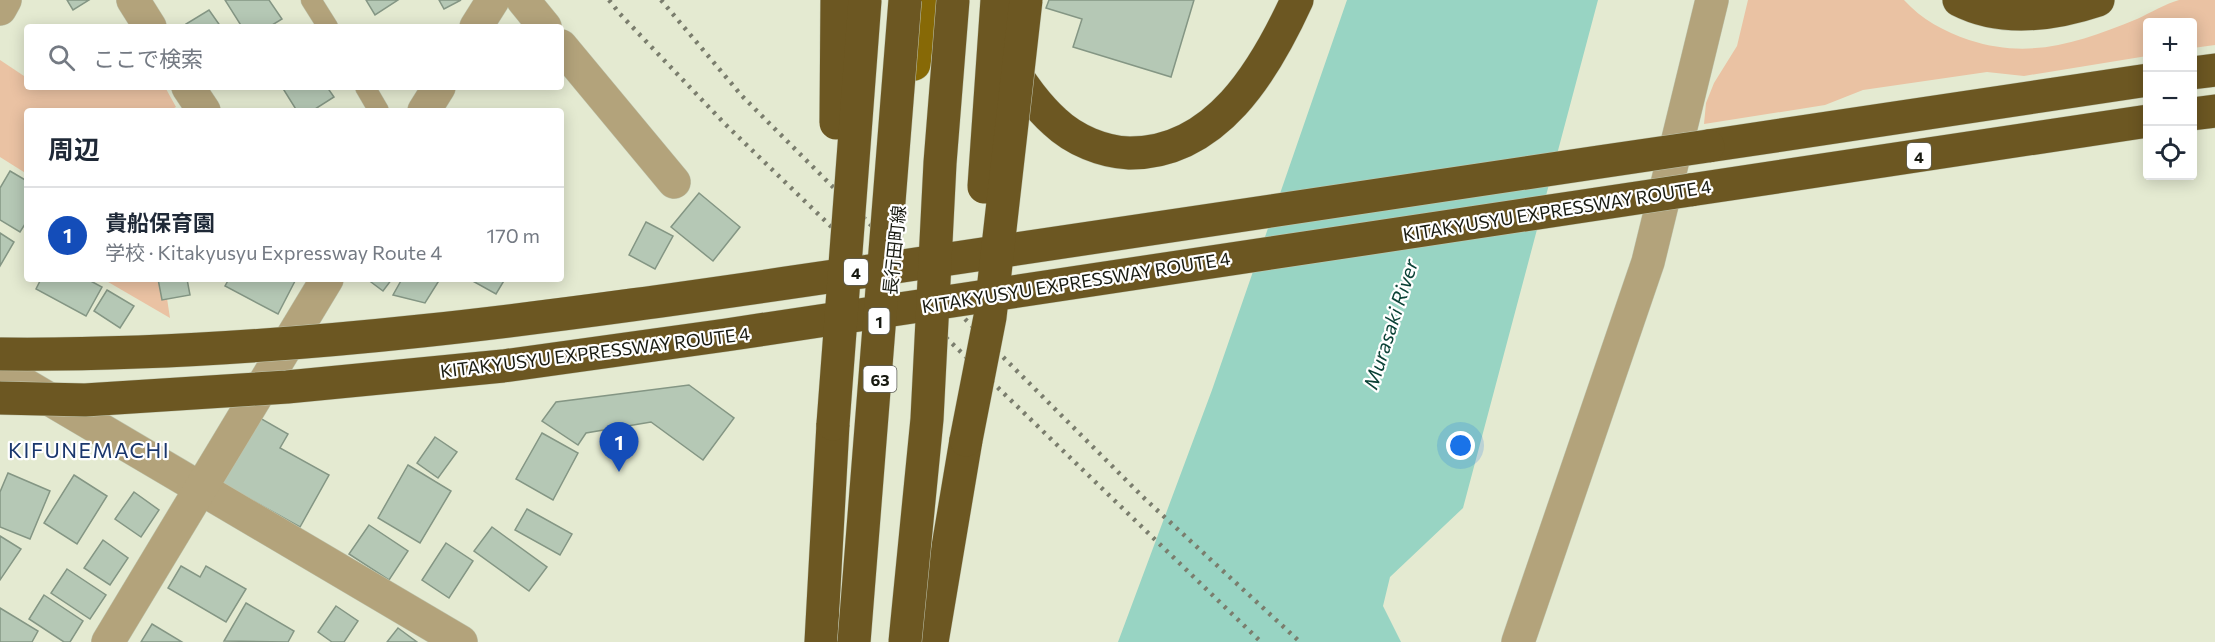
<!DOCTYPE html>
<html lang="ja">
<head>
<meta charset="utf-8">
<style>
	:root { --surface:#fff; --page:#f6f6f7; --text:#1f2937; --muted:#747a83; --line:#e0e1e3; --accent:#144db9 }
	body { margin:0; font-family:Commissioner,"Noto Sans JP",sans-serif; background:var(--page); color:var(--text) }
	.controls { position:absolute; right:18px; top:18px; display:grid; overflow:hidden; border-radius:6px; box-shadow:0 3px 15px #0003 }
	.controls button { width:54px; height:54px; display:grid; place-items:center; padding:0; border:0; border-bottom:2px solid var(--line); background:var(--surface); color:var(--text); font:30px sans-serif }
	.you { position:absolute; left:1461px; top:446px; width:21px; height:21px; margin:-15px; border:4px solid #fff; border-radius:50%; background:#1a73e8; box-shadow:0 0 0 9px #1a73e833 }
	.badge { display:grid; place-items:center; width:39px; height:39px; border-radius:50%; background:var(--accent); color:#fff; font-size:20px; font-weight:700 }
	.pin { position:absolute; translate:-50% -50px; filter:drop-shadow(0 2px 3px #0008) }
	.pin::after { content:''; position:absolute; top:32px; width:21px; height:18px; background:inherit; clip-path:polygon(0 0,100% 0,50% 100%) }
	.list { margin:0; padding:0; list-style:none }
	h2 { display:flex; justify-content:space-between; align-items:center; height:78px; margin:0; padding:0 24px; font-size:26px }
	h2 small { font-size:20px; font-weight:400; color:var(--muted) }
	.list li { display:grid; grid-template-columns:39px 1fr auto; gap:18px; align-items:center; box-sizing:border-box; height:96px; padding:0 24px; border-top:2px solid var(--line) }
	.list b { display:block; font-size:22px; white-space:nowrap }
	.list p { margin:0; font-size:20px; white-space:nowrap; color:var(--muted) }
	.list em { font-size:20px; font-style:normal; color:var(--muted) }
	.icon { flex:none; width:33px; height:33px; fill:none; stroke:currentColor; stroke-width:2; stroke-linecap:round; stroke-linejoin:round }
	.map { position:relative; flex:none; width:2215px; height:642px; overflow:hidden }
	.search { position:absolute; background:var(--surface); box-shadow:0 3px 15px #0003; left:24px; top:24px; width:540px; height:66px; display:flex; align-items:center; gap:15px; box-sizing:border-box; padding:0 21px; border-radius:6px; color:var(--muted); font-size:22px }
	.panel { position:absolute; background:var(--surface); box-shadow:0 3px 15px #0003; left:24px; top:108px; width:540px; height:174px; border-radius:6px }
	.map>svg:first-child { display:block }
	.green { fill:#eac2a3 }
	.water { fill:#98d4c3 }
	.building { fill:#b5c8b5; stroke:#849684; stroke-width:1.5 }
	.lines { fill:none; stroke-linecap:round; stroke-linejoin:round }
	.lane-casing { stroke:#bfc5ae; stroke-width:21 }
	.street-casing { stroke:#bfc5ae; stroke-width:34 }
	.primary-casing { stroke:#bfc5ae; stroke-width:34 }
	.highway-casing { stroke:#bfc5ae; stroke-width:34 }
	.lane { stroke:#b3a37b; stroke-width:20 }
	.street { stroke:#b3a37b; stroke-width:33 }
	.primary { stroke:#876906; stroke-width:33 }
	.highway { stroke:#6c5722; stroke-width:33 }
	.rail { stroke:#7a7d6d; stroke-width:4.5; stroke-dasharray:3 6; stroke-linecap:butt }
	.highway-bridge-casing { stroke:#bfc5ae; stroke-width:34; stroke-linecap:butt }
	.highway-bridge { stroke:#6c5722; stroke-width:33 }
	.labels { text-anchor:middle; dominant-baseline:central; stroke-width:4.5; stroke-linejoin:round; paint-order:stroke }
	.shield { fill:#fff; stroke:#5d5f58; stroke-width:1.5 }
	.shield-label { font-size:16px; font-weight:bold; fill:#181a11 }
	.street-label { font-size:18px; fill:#181a11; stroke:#fff }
	.water-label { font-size:20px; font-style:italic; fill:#0a4135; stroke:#fff }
	.quarter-label { font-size:21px; letter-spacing:1.5px; fill:#1a376d; stroke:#fff }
</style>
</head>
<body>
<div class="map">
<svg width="2215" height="642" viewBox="0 0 2215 642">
	<rect width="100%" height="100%" fill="#e4ead1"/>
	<!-- green -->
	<g class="green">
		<path d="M1748,0H1904C1921,19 1945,32 1969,40C2031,60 2080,42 2137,19C2150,13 2165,4 2179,0C2189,0 2204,0 2215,0V45L2193,48L2192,22H2148L2147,56L2024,76L1987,72L1863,90L1825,105L1704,124L1706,103L1714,83L1737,46Z"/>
		<path d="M0,60L27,78V87H165L176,107L169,111H27V174L0,157Z"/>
		<path d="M103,279H164L170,318Z"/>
	</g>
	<!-- water -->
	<path class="water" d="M1347,0H1598L1463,508L1390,577L1383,606L1401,642H1118L1212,390Z"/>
	<!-- building -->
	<g class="building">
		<path d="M67,0H89L73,10Z"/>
		<path d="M225,0H269L282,19L269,27H242Z"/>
		<path d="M366,0H398L375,15Z"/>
		<path d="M439,0H461L444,9Z"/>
		<path d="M1049,0H1194L1171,77L1073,47L1082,19L1046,8Z"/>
		<path d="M209,10L221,27H188L186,24Z"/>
		<path d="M282,87H327L334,97L312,111H297Z"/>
		<path d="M10,171L27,181V221L20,232L0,220V188Z"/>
		<path d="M699,193L740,227L713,261L671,227Z"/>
		<path d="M646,222L673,236L655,269L629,255Z"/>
		<path d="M0,233L14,242L0,266Z"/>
		<path d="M41,279H87L102,287L86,316L36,289Z"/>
		<path d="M158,279H187L190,295L162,300Z"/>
		<path d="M229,279H292L295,281L278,314L225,286Z"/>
		<path d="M367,279H392L383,291Z"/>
		<path d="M402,279H440L425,303L393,295Z"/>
		<path d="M469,279H505L496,294Z"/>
		<path d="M107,290L134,306L120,328L94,311Z"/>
		<path d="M689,385L734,418L703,460L651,422L586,433L578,445L542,421L556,402Z"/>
		<path d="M253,414L288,434L280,448L329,475L300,527L216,480Z"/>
		<path d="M542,433L578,453L553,500L516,479Z"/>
		<path d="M435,437L457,452L438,478L417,463Z"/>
		<path d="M408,465L451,491L420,543L378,518Z"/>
		<path d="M8,473L50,491L30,539L0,527V492Z"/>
		<path d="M74,475L107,496L77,544L44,523Z"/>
		<path d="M134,492L159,510L141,537L115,519Z"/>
		<path d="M527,509L572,534L560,555L515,530Z"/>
		<path d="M369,525L408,551L389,580L349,554Z"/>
		<path d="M492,527L547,567L529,591L474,551Z"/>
		<path d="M0,536L21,549L0,580Z"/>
		<path d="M103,540L128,558L110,585L84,568Z"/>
		<path d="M446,543L473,561L449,598L422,580Z"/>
		<path d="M181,566L200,577L206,566L246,589L226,622L168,588Z"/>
		<path d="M67,569L106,595L90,619L51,593Z"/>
		<path d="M44,595L83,621L70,642H64L29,619Z"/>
		<path d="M246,603L294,631L288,642L224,641Z"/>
		<path d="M336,606L358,621L344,642H332L318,632Z"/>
		<path d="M0,608L38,631L32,642H0Z"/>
		<path d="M152,624L182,642H141Z"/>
		<path d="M398,628L417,642H387Z"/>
	</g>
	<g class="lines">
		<defs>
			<g id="lane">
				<path d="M311,0L328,27"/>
				<path d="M365,87L379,111"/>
			</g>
			<g id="street">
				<path d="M133,0L150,27"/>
				<path d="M523,0L545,27"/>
				<path d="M0,9L5,0"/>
				<path d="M476,27L493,0"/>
				<path d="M561,46L674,182"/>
				<path d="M188,87L204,111"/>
				<path d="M424,111L439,87"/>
				<path d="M0,370L461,642"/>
				<path d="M108,642L327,279"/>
				<path d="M1518,642L1648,262L1712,0"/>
			</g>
			<path id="primary" d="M914,64L922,0"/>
			<g id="highway">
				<path d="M1959,0C2002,22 2053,15 2098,0"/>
				<path d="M1007,62C1022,84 1036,105 1055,122C1074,140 1103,152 1129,153C1216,154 1265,70 1297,0"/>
				<path d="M2192,73L2215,70"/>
				<path d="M2192,114L2215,111"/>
				<path d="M1708,146L2148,80"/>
				<path d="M1690,190L2148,121"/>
				<path d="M821,642L833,424"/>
				<path d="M932,642L966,440"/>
			</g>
		</defs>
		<!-- lane casing -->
		<use href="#lane" class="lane-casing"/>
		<!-- street casing -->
		<use href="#street" class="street-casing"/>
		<!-- primary casing -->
		<use href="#primary" class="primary-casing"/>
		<!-- highway casing -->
		<use href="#highway" class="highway-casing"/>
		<!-- lane -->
		<use href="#lane" class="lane"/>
		<!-- street -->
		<use href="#street" class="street"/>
		<!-- primary -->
		<use href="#primary" class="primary"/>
		<!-- highway -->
		<use href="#highway" class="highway"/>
		<!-- rail -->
		<g class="rail">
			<path d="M609,0L620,14L725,124L1261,642"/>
			<path d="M661,0L742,96L1145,499L1300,642"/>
		</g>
		<defs>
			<g id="highway-bridge">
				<path d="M836,123L837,0"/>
				<path d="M984,187L997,0"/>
				<path d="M0,354C291,357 582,313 869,271C1148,229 1428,187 1708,146"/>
				<path d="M0,398L85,400L287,387L503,366L726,335L1690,190"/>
				<path d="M833,424L865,0"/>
				<path d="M966,440L990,317L1026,0"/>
				<path d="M854,642L905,0"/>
				<path d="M905,642L927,419L940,163L953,0"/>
			</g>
		</defs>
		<!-- highway-bridge casing -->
		<use href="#highway-bridge" class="highway-bridge-casing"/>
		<!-- highway-bridge -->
		<use href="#highway-bridge" class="highway-bridge"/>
	</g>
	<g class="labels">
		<!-- shield labels -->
		<g class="shield">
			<rect x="1907" y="143" width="24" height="26" rx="4.5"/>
			<rect x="844" y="259" width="24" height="26" rx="4.5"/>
			<rect x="868.5" y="308" width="21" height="26" rx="4.5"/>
			<rect x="863.5" y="366" width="33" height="26" rx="4.5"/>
		</g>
		<g class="shield-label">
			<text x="1919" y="156">4</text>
			<text x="856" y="272">4</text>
			<text x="879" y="321">1</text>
			<text x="880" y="379">63</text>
		</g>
		<!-- street labels -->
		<g class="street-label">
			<text transform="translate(1557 210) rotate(-9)">KITAKYUSYU EXPRESSWAY ROUTE 4</text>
			<text transform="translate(894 250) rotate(-84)">長行田町線</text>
			<text transform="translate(1076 282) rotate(-9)">KITAKYUSYU EXPRESSWAY ROUTE 4</text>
			<text transform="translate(595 352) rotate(-7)">KITAKYUSYU EXPRESSWAY ROUTE 4</text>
		</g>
		<!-- water labels -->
		<g class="water-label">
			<text transform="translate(1390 324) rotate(-72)">Murasaki River</text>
		</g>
		<!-- quarter labels -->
		<g class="quarter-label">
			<text x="89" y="449">KIFUNEMACHI</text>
		</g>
	</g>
</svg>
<div class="controls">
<button>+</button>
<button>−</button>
<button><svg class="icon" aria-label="locate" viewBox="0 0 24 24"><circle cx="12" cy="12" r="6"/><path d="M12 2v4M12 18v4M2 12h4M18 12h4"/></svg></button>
</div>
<div class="you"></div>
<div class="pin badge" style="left:619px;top:472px">1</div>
<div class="search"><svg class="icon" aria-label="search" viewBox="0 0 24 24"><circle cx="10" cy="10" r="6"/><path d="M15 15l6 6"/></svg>ここで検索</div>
<section class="panel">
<h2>周辺<small></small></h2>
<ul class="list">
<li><span class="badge">1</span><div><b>貴船保育園</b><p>学校 · Kitakyusyu Expressway Route 4</p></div><em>170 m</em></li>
</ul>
</section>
</div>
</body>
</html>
